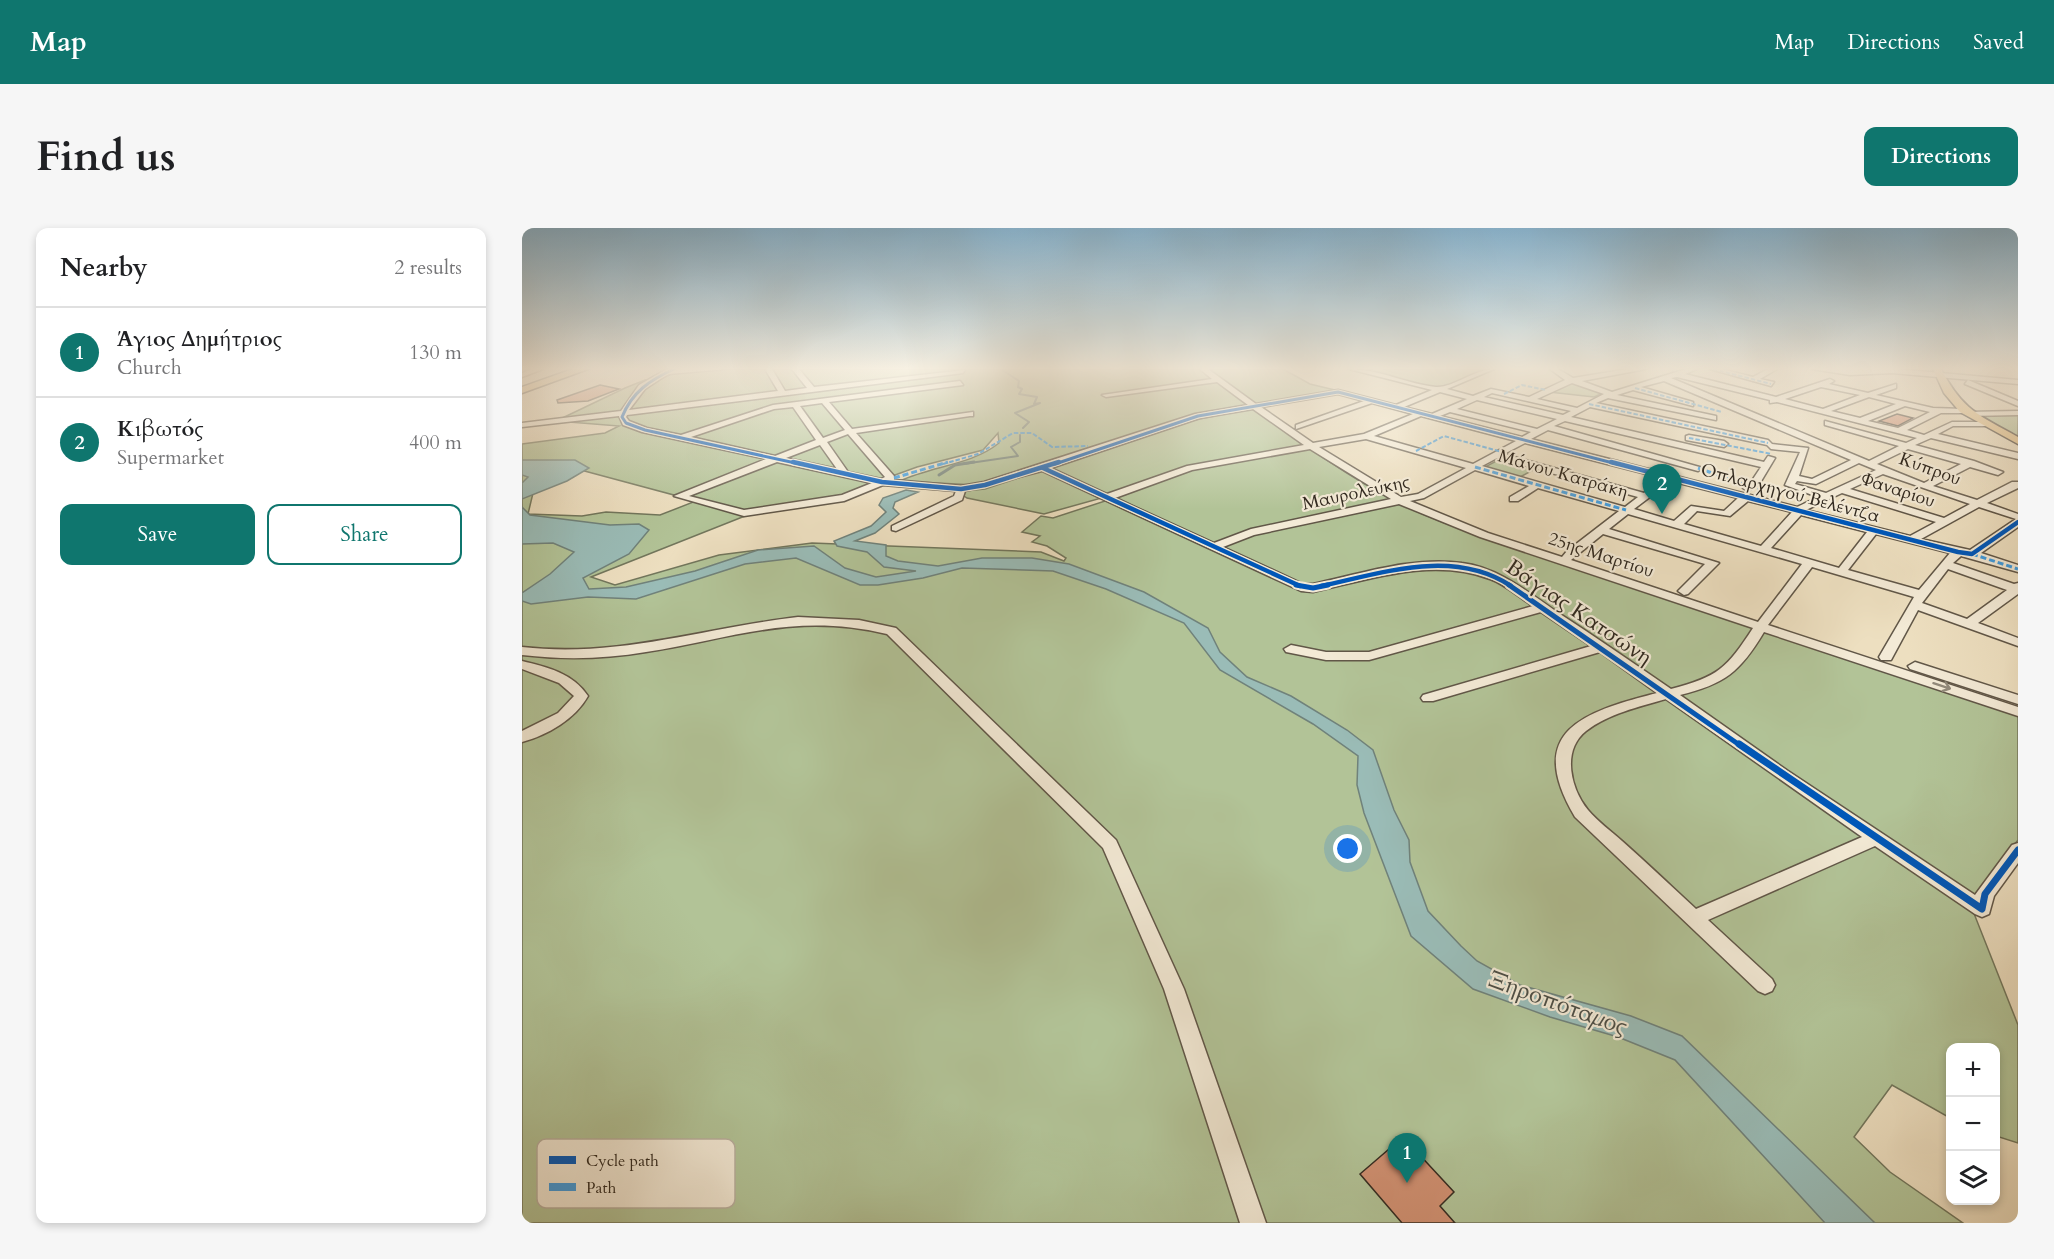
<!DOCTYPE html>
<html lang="en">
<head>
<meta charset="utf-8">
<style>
	:root { --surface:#fff; --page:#f6f6f6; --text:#202124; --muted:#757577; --line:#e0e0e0; --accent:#0f766e }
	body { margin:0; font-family:Cardo,serif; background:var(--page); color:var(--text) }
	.controls { position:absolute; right:18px; bottom:18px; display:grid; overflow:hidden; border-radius:12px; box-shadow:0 3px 9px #0003 }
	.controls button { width:54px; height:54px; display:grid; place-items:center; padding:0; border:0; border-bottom:2px solid var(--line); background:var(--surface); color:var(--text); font:30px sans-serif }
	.you { position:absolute; left:826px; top:621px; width:21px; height:21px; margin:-15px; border:4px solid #fff; border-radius:50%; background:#1a73e8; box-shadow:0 0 0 9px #1a73e833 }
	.badge { display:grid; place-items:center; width:39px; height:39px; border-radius:50%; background:var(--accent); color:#fff; font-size:20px; font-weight:700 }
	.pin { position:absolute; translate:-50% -50px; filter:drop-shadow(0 2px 3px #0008) }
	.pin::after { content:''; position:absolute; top:32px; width:21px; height:18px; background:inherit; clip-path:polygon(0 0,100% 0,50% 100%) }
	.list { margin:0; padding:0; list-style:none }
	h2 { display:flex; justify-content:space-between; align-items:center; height:78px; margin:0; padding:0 24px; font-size:26px }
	h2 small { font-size:20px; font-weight:400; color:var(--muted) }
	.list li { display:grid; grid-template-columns:39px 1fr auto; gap:18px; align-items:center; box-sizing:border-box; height:90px; padding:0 24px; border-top:2px solid var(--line) }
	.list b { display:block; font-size:22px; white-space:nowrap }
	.list p { margin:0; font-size:20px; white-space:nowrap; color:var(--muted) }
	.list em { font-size:20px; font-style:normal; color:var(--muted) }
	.actions { display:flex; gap:12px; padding:18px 24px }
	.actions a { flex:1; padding:14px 0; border:2px solid var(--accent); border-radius:12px; text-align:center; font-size:21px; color:var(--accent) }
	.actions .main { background:var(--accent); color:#fff }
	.icon { flex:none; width:33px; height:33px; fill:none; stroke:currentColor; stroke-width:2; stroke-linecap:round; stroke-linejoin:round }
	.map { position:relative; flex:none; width:1496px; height:995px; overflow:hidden; border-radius:12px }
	header { display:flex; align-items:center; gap:36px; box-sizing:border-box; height:84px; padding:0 30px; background:var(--accent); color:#fff }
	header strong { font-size:28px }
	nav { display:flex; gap:33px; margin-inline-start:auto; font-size:21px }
	.intro { display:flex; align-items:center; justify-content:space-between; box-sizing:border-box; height:144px; padding:0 36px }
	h1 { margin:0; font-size:42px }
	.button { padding:15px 27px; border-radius:12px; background:var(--accent); color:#fff; font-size:21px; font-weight:700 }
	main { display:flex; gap:36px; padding:0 36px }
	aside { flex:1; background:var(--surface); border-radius:12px; box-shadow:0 3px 9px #0003 }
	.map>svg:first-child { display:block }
	.green { fill:#b2c397; stroke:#72765c; stroke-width:1.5; fill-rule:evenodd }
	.water { fill:#9abcb7; stroke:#70827b; stroke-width:1.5 }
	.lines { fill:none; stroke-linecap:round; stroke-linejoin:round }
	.stream-far1 { stroke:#70827b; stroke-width:2 }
	.stream { stroke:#70827b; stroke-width:3 }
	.building { fill:#d19072; stroke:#322a20; stroke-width:1.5 }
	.minor-casing { stroke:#615748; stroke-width:3 }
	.major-casing { stroke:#322a20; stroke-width:3 }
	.highway-casing { stroke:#322a20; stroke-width:3 }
	.minor { fill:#f3ead6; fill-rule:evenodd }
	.major { fill:#e6c080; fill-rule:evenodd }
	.highway { fill:#e6c080; fill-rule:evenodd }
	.quiet-far1 { stroke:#3e9ce0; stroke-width:2; stroke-dasharray:4.5 2; stroke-linecap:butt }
	.quiet { stroke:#3e9ce0; stroke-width:3; stroke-dasharray:6 3; stroke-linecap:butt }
	.cycleway-far3-casing { stroke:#f3ead6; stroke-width:5 }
	.cycleway-far2-casing { stroke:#f3ead6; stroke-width:7 }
	.cycleway-far1-casing { stroke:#f3ead6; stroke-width:9 }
	.cycleway-casing { stroke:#f3ead6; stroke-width:10 }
	.cycleway-far3 { stroke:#0057b8; stroke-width:3 }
	.cycleway-far2 { stroke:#0057b8; stroke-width:4.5 }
	.cycleway-far1 { stroke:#0057b8; stroke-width:5 }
	.cycleway { stroke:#0057b8; stroke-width:7 }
	.oneway { stroke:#928a7b }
	.labels { text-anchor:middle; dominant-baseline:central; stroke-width:4.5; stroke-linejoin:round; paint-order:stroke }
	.far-street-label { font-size:18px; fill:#322a20; stroke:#f3ead6 }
	.street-label { font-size:22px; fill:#322a20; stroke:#f3ead6 }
	.water-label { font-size:24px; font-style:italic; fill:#4c4e46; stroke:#f3ead6 }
	.key { fill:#f3ead6; stroke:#b9b09f; stroke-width:1.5 }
	.key-label { font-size:16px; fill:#322a20 }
</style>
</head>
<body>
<header>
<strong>Map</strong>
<nav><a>Map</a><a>Directions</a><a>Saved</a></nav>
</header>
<div class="intro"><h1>Find us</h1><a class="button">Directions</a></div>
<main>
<aside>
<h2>Nearby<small>2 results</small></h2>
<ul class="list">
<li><span class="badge">1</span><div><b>Άγιος Δημήτριος</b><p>Church</p></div><em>130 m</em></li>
<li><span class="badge">2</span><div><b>Κιβωτός</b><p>Supermarket</p></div><em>400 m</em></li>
</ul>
<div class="actions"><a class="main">Save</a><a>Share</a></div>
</aside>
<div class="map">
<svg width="1496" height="995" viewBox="0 0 1496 995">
	<rect width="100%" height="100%" fill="#eddfc0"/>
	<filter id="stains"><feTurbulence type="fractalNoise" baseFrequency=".00333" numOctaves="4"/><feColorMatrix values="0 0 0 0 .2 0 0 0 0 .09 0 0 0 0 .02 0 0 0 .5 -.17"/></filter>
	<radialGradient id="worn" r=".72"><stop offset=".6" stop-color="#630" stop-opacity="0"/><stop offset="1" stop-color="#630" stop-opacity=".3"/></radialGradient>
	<!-- green -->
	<g class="green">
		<path d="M162,141H761L788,156L817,163L683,184L453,257L378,253C410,238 450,237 477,215L476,205L461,222L395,239L362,251L322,270L228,286L69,349L93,357L197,327L290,315L519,324L542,333L544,330L525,318L510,314L518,308L500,304L519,288L531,290L586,272L685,314L590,267L522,286L445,270L442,268L443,263L463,261L673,192L731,180C777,213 823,247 873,273C900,287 929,298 958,308L1496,488V612L1453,668L1451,683L1496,797V915L1474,908V820H1428V890L1370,857L1332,909L1368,944L1441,995H0V216L83,205L97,198L34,193L103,160L123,152H136ZM55,241L174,273L138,287L84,284L60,288L6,286L11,265Z"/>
		<path d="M838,141H966L917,161Z"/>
		<path d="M1046,154L1081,165L1072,169L1027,164Z"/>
		<path d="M1496,186V209L1455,187Z"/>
		<path d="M978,231L1013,241L998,249L963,239Z"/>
	</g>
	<!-- water -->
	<g class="water">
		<path d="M0,232H53L67,240L45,253L0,271V255L6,249L0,247Z"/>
		<path d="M384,262L396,264L373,274L371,280L377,286L353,305L333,313L364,317V328L376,333L416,338L460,330H510L547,336L622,364L686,400L698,424L725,449L769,468L825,502L851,522L872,582L887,612L888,634L906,683L939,718L955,733L998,757L1109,788L1160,808L1353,995H1303L1153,832L1096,809L1028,789L951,761L889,708L842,585L835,557L836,528L791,496L698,442L662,395L584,361L531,343L440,340L401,350L356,357H338L274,330L223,336L114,371L66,369L9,376L0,373V365L28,346L52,324L31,315L0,316V279L8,287L88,297L117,296L127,302L107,326L61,350L67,361L104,359L173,343L236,322L292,318L323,340L354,349L394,343L362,339L345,324L315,318L312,313L349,298L364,284L357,277L361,270Z"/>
	</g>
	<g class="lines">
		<!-- stream-far1 -->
		<g class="stream-far1">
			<path d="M479,141L497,153L496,159L500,161L497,166L515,169L512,176L518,175L493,185L507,194L501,200"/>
			<path d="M441,236L496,228L489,219L498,214V207"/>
		</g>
		<!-- stream -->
		<path class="stream" d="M417,247L433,237L452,234"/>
	</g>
	<!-- building -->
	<g class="building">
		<path d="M78,157L97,161L66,173L36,175L35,172Z"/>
		<path d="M1375,186L1391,190L1376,198L1357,193Z"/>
		<path d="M881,909L932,964L918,978L933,995H880L838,946Z"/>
	</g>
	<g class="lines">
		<defs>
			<g id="minor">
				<path d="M10,141H21L0,149V145Z"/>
				<path d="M145,141H204L146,146L123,161L107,182L256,163L243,141H250L263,163L285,160L270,141H277L292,159L443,142L441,145L105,187L104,189L107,193L125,200L159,207L251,177L438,153L441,157L307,174L330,201L451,184V188H448L334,205L372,248V252L439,258L462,254L673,186L726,177L695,154L584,169L580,167L690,151L678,141H686L734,176L816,162L874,177L910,162L827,141C857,141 885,156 914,159C931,160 953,141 972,141L925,161L951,168L969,161L1007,169L1043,152L1028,141H1036L1051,150L1106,141H1124L1060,153L1090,164L1164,141H1175L1163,146L1254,169L1308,151L1312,153L1307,156L1346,165L1374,156V160L1354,167L1411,180L1442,181L1445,184L1496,183V187L1446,188L1443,185H1419L1385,202L1402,207L1430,194H1463L1467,196L1466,198H1431L1416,206L1496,225V231L1409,210L1393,217L1452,233L1481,244L1476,247L1448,239L1411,258L1455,272L1490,254H1496V260L1465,275L1496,286V299L1459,325L1496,337V344L1439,328L1431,335L1492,356L1496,355V366L1456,395L1496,410V418L1396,382L1369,432H1359L1357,429L1392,369L1290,339L1246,397L1496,479V488L1242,404C1218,444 1203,456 1158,467L1266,543L1453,667L1490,617L1496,615V635L1472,668L1467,686L1460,689L1453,686L1353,618L1186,692L1250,751L1253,757L1250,763L1243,766L1236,763L1053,589C1002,503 1061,484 1135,465L1078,424L911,473H901L899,470L901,467L1069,418L1019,384L847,432H804L764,424L762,421L769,417L804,424H847L1011,378C998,370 983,356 968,351C911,329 849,351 791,364L779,363L520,243L443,263L440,272L374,303L370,302V298L432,268L434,263L361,257L322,273L222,288L152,268L244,231L120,204L101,197L97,188L0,199V195L99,183L117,157ZM1155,149L1248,172V175L1255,174L1395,210L1384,215L1303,193V197L1377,218L1347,233L1149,150ZM1142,153L1329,232L1290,251L1277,248L1286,220L1250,216L1246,212L1074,175L1086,170L1194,192V188L1095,167L1111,162L1171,178V174L1119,159ZM1050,155L1082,166L1055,180L1015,171ZM1299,159L1338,167L1301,181L1263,171ZM918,164L945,171L910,186L882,179ZM970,165L1049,183L1041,187L962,169ZM816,166L842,173L774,197V201L850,175L891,186L842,206L791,215L739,179ZM1347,169L1374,176L1338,190L1309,183ZM955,172L1035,191L1015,201L935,181ZM300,175L323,202L301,210L278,178ZM1383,178L1408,184L1376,200L1346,193ZM271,179L294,212L253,228L169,209L252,181ZM1068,179L1245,217L1249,221L1278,224L1263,257L1296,269L1275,279L1009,211L1026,202L1176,243L1181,240L1032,198L1043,193L1239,239L1231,251L1221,260L1226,263L1238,255L1253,230L1246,228L1242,234L1049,189ZM731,181L782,217L665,238L585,266L529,240L678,190ZM928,184L1009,204L1000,209L918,188ZM899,188L994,213L951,236L852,208ZM326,206L363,249L359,251L326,244L305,214ZM844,211L944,240L896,266L879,269L797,219ZM1003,215L1140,250L1122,265L982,226ZM298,217L315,241L264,230ZM788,221L869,271L729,301L692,315L593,270L670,242ZM1386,221L1439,236L1402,255L1355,236ZM975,230L1116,269L1103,279L960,238ZM255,234L350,255L320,267L222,282L167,268ZM1337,235L1354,242L1304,265L1273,256L1275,253L1294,256ZM953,242L1007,258L988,269V273H996L1016,260L1097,283L1045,323L1040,329L966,305L888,273L902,270ZM1361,246L1448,276L1422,290L1328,261ZM1149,253L1216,270L1202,283L1169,278L1152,293L1112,281ZM1320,265L1414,294L1388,308L1284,282ZM1226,273L1270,284L1239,318L1162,296L1175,283L1208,288ZM877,276L958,309L1231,400C1205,440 1196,449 1149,461C1111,435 1074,409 1035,384C1007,365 976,339 940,335C891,328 838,346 791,356H781L701,319L732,307ZM1457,279L1494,291L1448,322L1399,311ZM1106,286L1280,336L1236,394L1049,332L1081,306L1183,336L1156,363L1162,367L1166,366L1197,335L1087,301ZM1279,287L1345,304L1317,340L1249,320ZM1354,306L1428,325L1397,362L1326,342ZM1426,341L1485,362L1445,391L1400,375ZM1144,471L1340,609L1174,681C1149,658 1125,635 1100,613C1089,603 1075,593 1066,582C1049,561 1039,523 1064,503C1086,486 1116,479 1144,471Z"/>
				<path d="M1188,141H1200L1231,149L1246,141H1255L1238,151L1252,154L1249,158Z"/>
				<path d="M1290,141H1375L1496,152V156L1370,145L1328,147Z"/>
				<path d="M1446,152L1496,173V178L1443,156Z"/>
				<path d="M1167,207L1202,213L1206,216L1202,219L1164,212V208Z"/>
				<path d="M276,389L337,392L374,400L594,612L662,761L744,995H718L642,761L581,620L365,406C273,384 212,410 124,424C83,431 42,432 0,427V419C97,430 181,400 276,389Z"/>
				<path d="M0,433C25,439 51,445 66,468C53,491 26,507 0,514V503L36,485L52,468L37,455L0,441Z"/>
				<path d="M1393,434L1496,467V476L1388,441L1386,438Z"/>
			</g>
			<path id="major" d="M1411,141H1419C1441,183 1457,187 1496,209V216L1438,184L1422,165Z"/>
			<path id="highway" d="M51,141H66L0,165V159Z"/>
		</defs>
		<!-- minor casing -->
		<use href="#minor" class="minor-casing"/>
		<!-- major casing -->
		<use href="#major" class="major-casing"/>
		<!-- highway casing -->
		<use href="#highway" class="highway-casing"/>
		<!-- minor -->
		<use href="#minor" class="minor"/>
		<!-- major -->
		<use href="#major" class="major"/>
		<!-- highway -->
		<use href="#highway" class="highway"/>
		<!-- quiet-far1 -->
		<g class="quiet-far1">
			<path d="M1191,141L1249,156"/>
			<path d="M1113,160L1200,184"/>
			<path d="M982,166L1000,157L1024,162"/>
			<path d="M1067,176L1246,215"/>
			<path d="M1167,210L1250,226"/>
			<path d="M894,223L922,208L980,224"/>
			<path d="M421,236L456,226L491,205H510L530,219L566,218"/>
		</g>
		<!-- quiet -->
		<g class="quiet">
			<path d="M953,239L1104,282"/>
			<path d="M1176,240L1252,267"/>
			<path d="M372,250L426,234"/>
			<path d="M1450,326L1496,341"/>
		</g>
		<defs>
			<g id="cycleway-far3">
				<path d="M152,141C128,152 110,164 100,189L104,195L123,202L278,236"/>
				<path d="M533,236L676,188L816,164L1095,236"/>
			</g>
			<g id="cycleway-far2">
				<path d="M271,234L360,254L439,261L463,257L537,234"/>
				<path d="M1089,234L1436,324L1450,326L1496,294"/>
				<path d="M521,240L778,358"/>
				<path d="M799,358C861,345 931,320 989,358"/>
			</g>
			<g id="cycleway-far1">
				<path d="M774,357L791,360L806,357"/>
				<path d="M987,357L1219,518"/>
			</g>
			<path id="cycleway" d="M1217,516L1460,681L1463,666L1496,622"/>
		</defs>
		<!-- cycleway-far3 casing -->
		<use href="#cycleway-far3" class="cycleway-far3-casing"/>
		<!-- cycleway-far2 casing -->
		<use href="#cycleway-far2" class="cycleway-far2-casing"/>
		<!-- cycleway-far1 casing -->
		<use href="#cycleway-far1" class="cycleway-far1-casing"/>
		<!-- cycleway casing -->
		<use href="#cycleway" class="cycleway-casing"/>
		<!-- cycleway-far3 -->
		<use href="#cycleway-far3" class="cycleway-far3"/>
		<!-- cycleway-far2 -->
		<use href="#cycleway-far2" class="cycleway-far2"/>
		<!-- cycleway-far1 -->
		<use href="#cycleway-far1" class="cycleway-far1"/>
		<!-- cycleway -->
		<use href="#cycleway" class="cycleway"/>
	</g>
	<!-- one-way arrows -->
	<defs><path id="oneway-shaft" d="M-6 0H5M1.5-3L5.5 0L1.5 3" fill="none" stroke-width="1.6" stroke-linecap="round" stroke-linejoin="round" transform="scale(1.5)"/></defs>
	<use class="oneway" href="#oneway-shaft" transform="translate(1420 458) rotate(18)"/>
	<!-- sky -->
	<linearGradient id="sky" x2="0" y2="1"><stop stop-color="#89b7d4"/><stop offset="0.5" stop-color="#f7f1e3"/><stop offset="1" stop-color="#f7f1e3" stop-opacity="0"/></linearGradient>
	<rect width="1496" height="281" fill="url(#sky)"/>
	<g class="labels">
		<!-- far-street labels -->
		<g class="far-street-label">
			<text transform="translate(1408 241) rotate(20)">Κύπρου</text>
			<text transform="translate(1041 246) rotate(16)">Μάνου Κατράκη</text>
			<text transform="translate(1376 262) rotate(18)">Φαναρίου</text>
			<text transform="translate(834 265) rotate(-12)">Μαυρολεύκης</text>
			<text transform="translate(1268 265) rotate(15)">Οπλαρχηγού Βελέντζα</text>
			<text transform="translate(1079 327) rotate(18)">25ης Μαρτίου</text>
		</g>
		<!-- street labels -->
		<g class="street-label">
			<text transform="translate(1057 384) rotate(34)">Βάγιας Κατσώνη</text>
		</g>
		<!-- water labels -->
		<g class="water-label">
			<text transform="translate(1036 775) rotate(20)">Ξηροπόταμος</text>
		</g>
	</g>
	<!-- legend -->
	<rect x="15" y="911" width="198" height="69" rx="9" class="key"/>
	<rect x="27" y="928" width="27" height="8" fill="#0057b8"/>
	<rect x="27" y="955" width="27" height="8" fill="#3e9ce0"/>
	<g class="key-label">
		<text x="64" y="938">Cycle path</text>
		<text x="64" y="965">Path</text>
	</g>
	<rect width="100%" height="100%" filter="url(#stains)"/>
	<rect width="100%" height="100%" fill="url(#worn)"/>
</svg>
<div class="controls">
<button>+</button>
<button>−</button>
<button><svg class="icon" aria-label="layers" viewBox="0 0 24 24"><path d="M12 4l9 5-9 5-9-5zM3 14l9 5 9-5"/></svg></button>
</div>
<div class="you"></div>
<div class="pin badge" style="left:885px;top:955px">1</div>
<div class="pin badge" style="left:1140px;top:286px">2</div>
</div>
</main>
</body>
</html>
